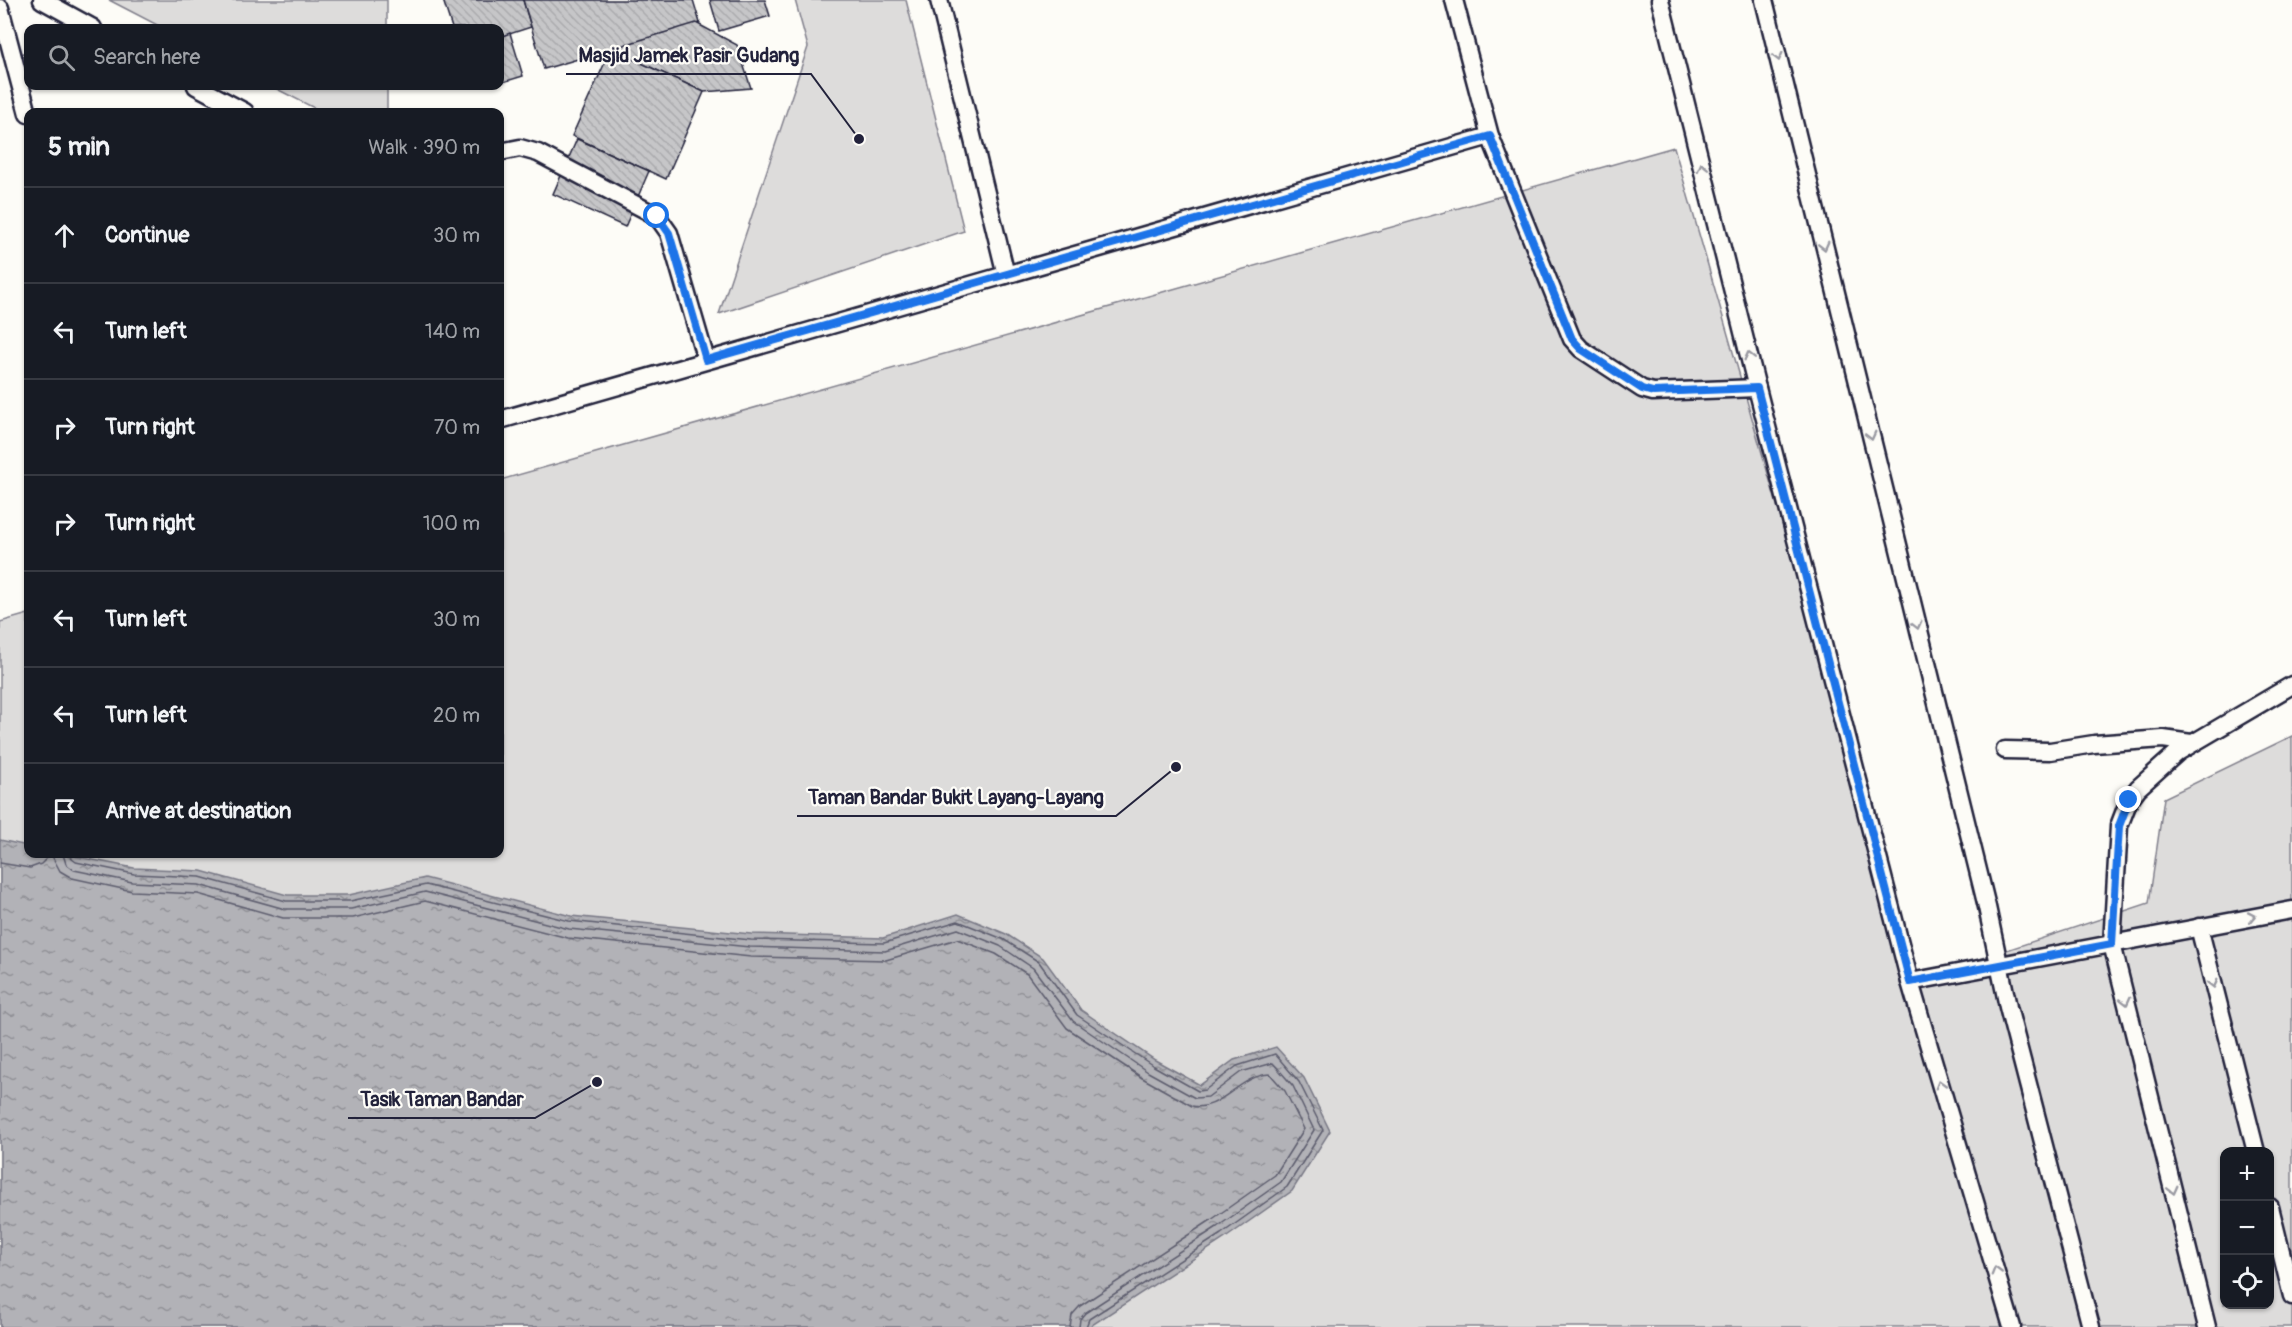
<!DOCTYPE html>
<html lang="en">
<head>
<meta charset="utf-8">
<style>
	:root { --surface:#171b24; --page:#242831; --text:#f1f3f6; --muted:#9ea1a6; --line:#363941 }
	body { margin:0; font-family:Pangolin,sans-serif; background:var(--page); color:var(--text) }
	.controls { position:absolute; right:18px; bottom:18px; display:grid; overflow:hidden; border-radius:12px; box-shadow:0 2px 4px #0004 }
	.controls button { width:54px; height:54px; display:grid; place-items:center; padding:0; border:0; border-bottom:2px solid var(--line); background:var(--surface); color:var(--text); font:30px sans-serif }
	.stop { position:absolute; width:18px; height:18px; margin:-14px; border:4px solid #1a73e8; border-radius:50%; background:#fff }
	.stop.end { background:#1a73e8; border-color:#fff; box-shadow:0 2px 6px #0008 }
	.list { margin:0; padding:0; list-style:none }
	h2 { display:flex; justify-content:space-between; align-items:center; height:78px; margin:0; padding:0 24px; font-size:26px }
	h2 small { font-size:20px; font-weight:400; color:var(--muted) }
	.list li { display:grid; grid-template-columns:39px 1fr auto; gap:18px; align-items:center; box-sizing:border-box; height:96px; padding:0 24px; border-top:2px solid var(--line) }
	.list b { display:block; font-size:22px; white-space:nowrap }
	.list em { font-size:20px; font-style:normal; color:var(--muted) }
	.icon { flex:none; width:33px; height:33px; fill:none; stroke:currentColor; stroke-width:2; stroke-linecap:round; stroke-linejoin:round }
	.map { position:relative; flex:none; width:2292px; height:1327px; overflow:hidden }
	.search { position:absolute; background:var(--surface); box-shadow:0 2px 4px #0004; left:24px; top:24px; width:480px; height:66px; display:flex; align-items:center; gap:15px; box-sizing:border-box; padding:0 21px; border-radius:12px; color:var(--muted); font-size:22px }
	.panel { position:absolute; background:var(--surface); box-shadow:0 2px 4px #0004; left:24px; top:108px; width:480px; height:750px; border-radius:12px }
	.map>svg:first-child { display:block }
	.green { fill:#dddcdb; stroke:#807f8b; stroke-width:1.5; fill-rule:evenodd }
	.water { fill:url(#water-ripples); stroke:#787885; stroke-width:1.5 }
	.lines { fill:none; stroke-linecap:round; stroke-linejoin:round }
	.shore { stroke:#5c5c6d; stroke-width:1.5 }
	.building { fill:url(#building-back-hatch); stroke:#22223b; stroke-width:1.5 }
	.lane-casing { stroke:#22223b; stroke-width:21 }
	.lane { stroke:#fdfcf7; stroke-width:16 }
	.oneway { stroke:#9a9aa2 }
	.route { stroke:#1a73e8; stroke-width:8 }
	.leader { fill:none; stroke:#22223b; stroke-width:2 }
	.callout-dot { fill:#22223b; stroke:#fdfcf7; stroke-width:2 }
	.callout-label { font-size:20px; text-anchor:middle; font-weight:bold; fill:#22223b; stroke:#fdfcf7; stroke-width:4.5; stroke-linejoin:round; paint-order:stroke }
</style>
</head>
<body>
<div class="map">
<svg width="2292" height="1327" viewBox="0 0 2292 1327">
	<defs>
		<pattern id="water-ripples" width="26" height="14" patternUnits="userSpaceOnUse" patternTransform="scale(1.5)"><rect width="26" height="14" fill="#b2b2b7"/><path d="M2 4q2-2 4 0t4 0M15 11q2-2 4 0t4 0" fill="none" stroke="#909096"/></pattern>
		<pattern id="building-back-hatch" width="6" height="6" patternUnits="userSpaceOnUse" patternTransform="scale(1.5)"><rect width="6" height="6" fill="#c6c6c8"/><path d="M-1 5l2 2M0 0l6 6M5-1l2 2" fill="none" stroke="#aaaaad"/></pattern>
	</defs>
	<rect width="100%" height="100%" fill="#fdfcf7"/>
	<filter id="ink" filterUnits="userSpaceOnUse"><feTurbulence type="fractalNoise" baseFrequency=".0167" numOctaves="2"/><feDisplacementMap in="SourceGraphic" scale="12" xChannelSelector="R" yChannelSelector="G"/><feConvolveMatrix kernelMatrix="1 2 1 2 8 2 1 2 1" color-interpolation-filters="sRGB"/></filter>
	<g filter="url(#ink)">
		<!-- green -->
		<g class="green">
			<path d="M109,0H387V28H163Z"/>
			<path d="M795,0H906L964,231L719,314L808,47Z"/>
			<path d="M271,86H387V112H322Z"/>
			<path d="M1674,147L1881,867L1910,982L2149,903L2164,798L2292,736V1327H0V622L28,614V854H500V480ZM2224,1152H2270V1304H2224Z"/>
		</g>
		<!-- water -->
		<path class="water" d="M0,840L28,846V854H63L134,868L201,871L287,895H349L425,878L571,916L751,934L883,938L958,914L1006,934L1043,958L1081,1010L1155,1060L1200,1085L1234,1060L1276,1047L1304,1078L1330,1131L1292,1191L1224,1239L1089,1327H0Z"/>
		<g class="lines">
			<!-- shore -->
			<g class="shore">
				<path d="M63,854L66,864L74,870L132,882L199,885L285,909H351L425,892L569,929L750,947L885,951L958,929L1000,946L1033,968L1073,1021L1148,1072L1195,1098L1208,1097L1241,1072L1273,1063L1293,1086L1314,1130L1281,1182L1217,1227L1085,1313L1080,1319L1079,1327"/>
				<path d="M70,854L72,859L76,862L134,874L200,877L286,901H350L426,885L569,921L751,940L884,943L958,921L1003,939L1039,962L1077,1015L1152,1065L1198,1091L1205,1090L1237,1066L1275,1054L1299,1082L1323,1130L1287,1187L1221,1234L1089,1319L1086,1327"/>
				<path d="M0,863L30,868L41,864L51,854L60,871L72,878L132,891L198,894L283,918H353L425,901L568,938L751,957L886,960L957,939L996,954L1027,974L1067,1028L1144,1079L1192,1106C1219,1113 1239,1075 1270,1074L1285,1091L1304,1129L1275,1175L1211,1220L1080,1306L1072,1315L1070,1327"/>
			</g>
		</g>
		<!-- building -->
		<g class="building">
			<path d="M443,0H523L531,27L500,37V28H452Z"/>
			<path d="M523,0H693L700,23L544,69Z"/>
			<path d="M710,0H765L770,16L719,31Z"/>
			<path d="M696,23L737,45L751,88L704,92L611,49Z"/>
			<path d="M510,33L523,76L500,83V37Z"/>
			<path d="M611,49L704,92L666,179L572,136Z"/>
			<path d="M577,139L649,171L625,227L553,194Z"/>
		</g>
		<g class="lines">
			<defs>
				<g id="lane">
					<path d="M42,0L93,28"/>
					<path d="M939,0L1006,275"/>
					<path d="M1454,0L1490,136L1572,339L1581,349L1642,389L1653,392L1757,388"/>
					<path d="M1660,0L1757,388L1910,982L2012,1327"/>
					<path d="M1764,0L1987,907L2008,1007L2091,1327"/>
					<path d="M0,8L28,114"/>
					<path d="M196,86L245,112"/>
					<path d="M500,152L520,148L538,153L657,216L669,233L706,360"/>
					<path d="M500,420L1490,136"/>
					<path d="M2005,750L2050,751L2094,744L2163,739L2191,743"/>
					<path d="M2199,927L2256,1152"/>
					<path d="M1910,982L2292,910"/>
					<path d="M2270,1207L2292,1296"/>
					<path d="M2207,1327L2112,944L2119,826L2129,800L2138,788L2178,752L2292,685"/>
				</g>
			</defs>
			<!-- lane casing -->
			<use href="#lane" class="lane-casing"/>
			<!-- lane -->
			<use href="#lane" class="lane"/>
		</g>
		<!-- one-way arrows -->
		<defs><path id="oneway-chevron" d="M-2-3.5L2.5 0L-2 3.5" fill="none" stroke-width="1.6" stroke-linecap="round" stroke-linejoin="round" transform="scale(1.5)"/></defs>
		<g class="oneway">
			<use href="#oneway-chevron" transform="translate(1778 57) rotate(76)"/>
			<use href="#oneway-chevron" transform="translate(1702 167) rotate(-104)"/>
			<use href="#oneway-chevron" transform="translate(1824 246) rotate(76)"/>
			<use href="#oneway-chevron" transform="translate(1749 356) rotate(-104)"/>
			<use href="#oneway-chevron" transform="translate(1871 436) rotate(76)"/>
			<use href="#oneway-chevron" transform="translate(1917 625) rotate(76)"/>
			<use href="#oneway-chevron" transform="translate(2252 917) rotate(-11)"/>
			<use href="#oneway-chevron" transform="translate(2213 984) rotate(76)"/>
			<use href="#oneway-chevron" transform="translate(2126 1001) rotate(76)"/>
			<use href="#oneway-chevron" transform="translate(1940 1084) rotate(-106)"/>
			<use href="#oneway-chevron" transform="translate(2173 1190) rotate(76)"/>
			<use href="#oneway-chevron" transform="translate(1996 1271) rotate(-106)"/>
		</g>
	</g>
	<g class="lines" filter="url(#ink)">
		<!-- route -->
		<path class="route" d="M657,216L669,233L706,360L1490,136L1572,339L1581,349L1642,389L1653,392L1757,388L1910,982L2112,944L2119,826L2129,800"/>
	</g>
	<!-- callouts -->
	<path class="leader" d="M859 139L811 74H566M1176 767L1116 816H797M597 1082L535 1118H348"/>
	<g class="callout-dot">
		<circle cx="859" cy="139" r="6"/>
		<circle cx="1176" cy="767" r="6"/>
		<circle cx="597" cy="1082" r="6"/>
	</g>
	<g class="callout-label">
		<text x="689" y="62">Masjid Jamek Pasir Gudang</text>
		<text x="956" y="804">Taman Bandar Bukit Layang-Layang</text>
		<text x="442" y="1106">Tasik Taman Bandar</text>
	</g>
</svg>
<div class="controls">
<button>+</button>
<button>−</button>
<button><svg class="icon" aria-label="locate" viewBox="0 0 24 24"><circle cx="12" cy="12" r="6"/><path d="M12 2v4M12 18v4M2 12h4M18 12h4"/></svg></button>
</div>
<div class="stop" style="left:657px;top:216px"></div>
<div class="stop end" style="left:2129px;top:800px"></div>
<div class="search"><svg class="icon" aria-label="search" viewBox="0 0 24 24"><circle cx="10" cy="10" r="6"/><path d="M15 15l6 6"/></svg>Search here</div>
<section class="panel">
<h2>5 min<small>Walk · 390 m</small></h2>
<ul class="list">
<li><svg class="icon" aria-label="ahead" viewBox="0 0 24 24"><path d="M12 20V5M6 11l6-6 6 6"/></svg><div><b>Continue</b></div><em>30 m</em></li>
<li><svg class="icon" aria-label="left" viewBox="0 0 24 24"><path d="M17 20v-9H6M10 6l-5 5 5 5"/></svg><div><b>Turn left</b></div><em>140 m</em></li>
<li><svg class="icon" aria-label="right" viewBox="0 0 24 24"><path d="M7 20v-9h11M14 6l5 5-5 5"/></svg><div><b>Turn right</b></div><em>70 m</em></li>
<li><svg class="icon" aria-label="right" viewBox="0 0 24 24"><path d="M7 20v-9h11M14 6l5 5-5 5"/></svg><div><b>Turn right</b></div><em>100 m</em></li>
<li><svg class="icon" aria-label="left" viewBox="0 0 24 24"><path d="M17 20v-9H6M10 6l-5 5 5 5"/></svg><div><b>Turn left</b></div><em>30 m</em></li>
<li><svg class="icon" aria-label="left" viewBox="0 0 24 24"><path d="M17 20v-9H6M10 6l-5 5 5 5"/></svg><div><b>Turn left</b></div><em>20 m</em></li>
<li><svg class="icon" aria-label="arrive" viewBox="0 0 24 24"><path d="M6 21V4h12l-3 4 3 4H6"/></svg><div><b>Arrive at destination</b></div></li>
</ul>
</section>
</div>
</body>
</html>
